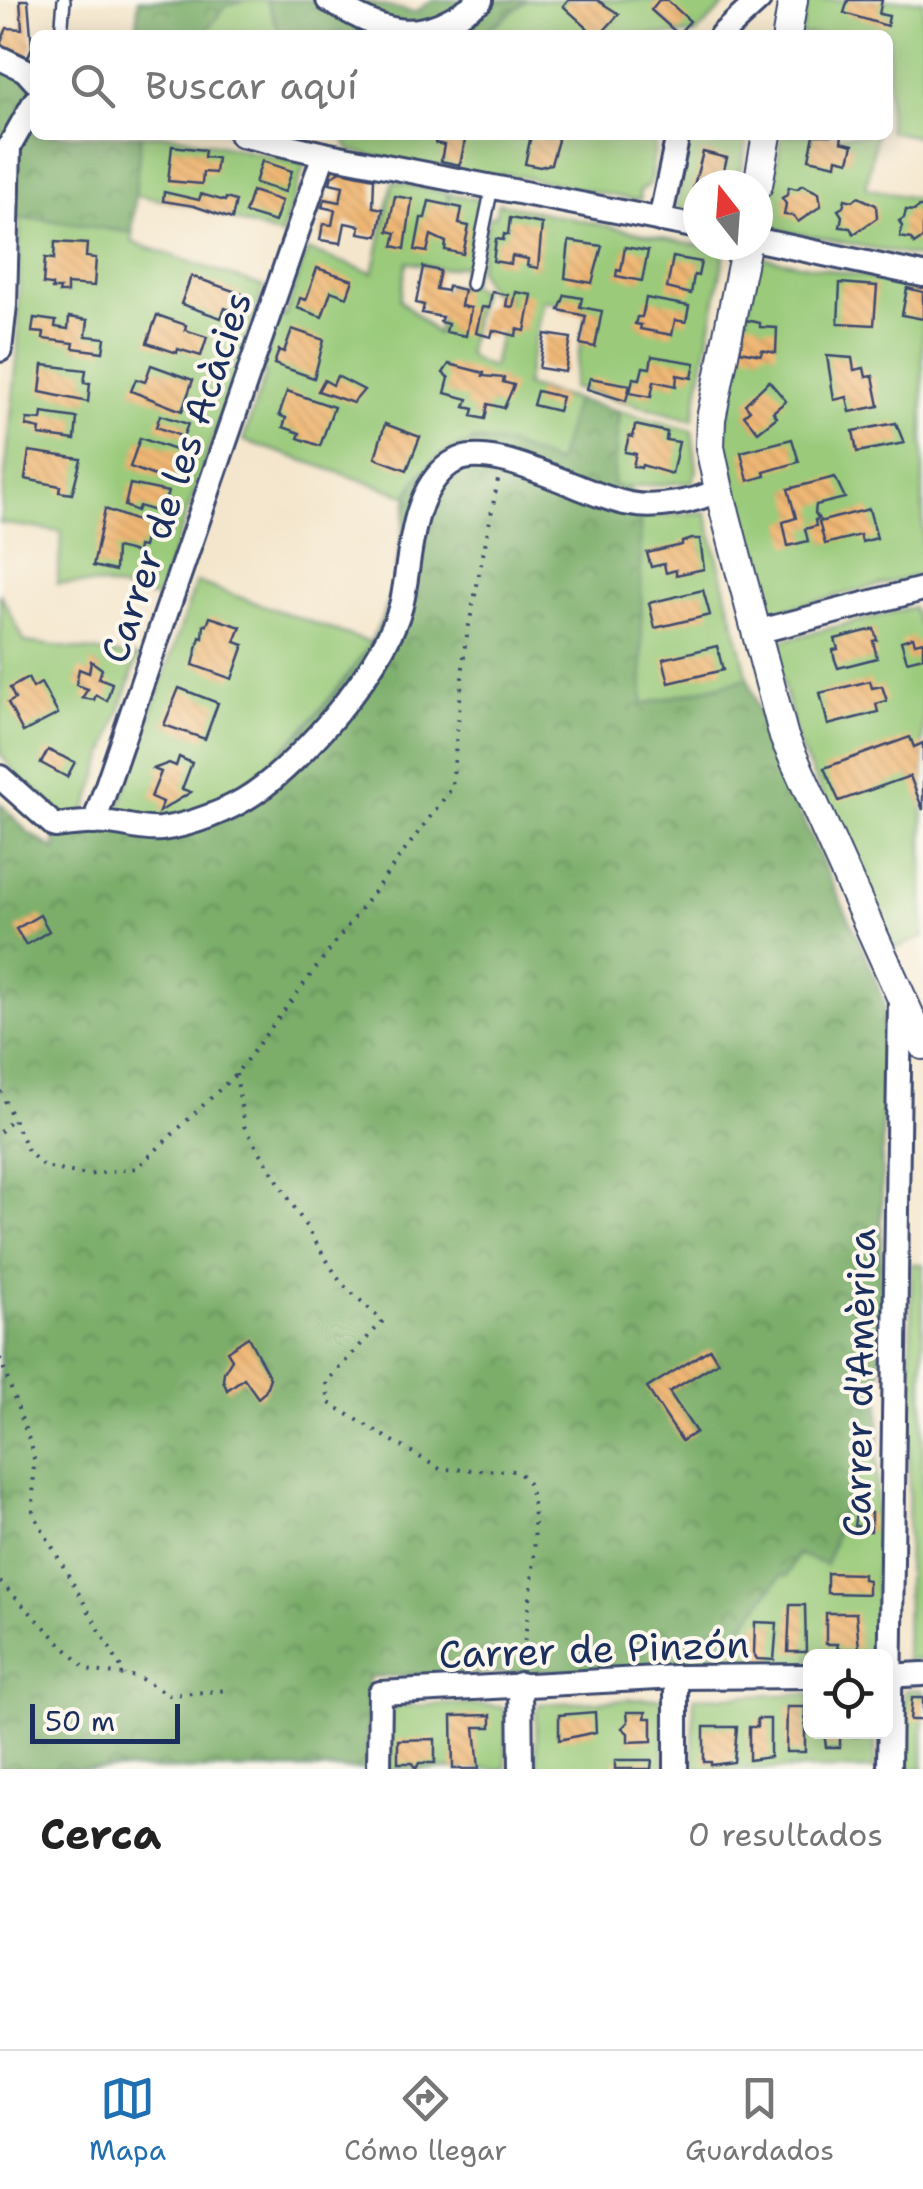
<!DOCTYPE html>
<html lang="es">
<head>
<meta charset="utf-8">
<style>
	:root { --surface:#fff; --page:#f2f2f2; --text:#222; --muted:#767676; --line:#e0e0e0; --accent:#1f6fb2 }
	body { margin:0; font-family:"Shantell Sans",sans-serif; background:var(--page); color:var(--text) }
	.controls { position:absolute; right:30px; bottom:30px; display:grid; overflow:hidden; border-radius:15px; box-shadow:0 5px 25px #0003 }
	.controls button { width:90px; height:90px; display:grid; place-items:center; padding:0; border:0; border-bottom:2px solid var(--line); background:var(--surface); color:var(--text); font:50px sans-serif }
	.compass { position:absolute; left:683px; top:170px; width:90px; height:90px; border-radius:50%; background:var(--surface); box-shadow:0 5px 25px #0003; rotate:343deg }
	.scale { position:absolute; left:30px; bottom:25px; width:150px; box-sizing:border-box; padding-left:10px; border:5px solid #1b2f5e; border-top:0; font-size:28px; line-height:35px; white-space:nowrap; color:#1b2f5e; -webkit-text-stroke:8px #fbf7ec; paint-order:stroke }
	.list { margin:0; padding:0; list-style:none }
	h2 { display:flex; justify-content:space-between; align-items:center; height:130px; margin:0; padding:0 40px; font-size:42px }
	h2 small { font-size:32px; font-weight:400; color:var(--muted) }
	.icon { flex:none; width:55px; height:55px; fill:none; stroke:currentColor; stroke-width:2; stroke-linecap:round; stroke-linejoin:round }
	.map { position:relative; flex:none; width:923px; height:1769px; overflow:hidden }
	.search { position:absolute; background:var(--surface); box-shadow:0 5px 25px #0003; left:30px; right:30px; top:30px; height:110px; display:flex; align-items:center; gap:25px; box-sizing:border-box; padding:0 35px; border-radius:15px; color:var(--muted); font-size:38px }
	.sheet { height:280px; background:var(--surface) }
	nav { display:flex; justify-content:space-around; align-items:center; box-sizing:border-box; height:140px; border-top:2px solid var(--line); background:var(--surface); font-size:28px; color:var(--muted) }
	nav a { display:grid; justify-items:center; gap:5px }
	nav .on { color:var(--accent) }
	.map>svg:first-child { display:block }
	.forest { fill:url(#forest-crowns); stroke:#4b6e64; stroke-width:2.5 }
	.garden { fill:#9aca7a; stroke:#5a7c6c; stroke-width:2.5; fill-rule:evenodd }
	.building { fill:url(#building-back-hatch) }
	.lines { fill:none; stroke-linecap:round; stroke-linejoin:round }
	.service-casing { stroke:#3c4a6e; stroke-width:16 }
	.minor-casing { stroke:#3c4a6e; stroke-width:28 }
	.tertiary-casing { stroke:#3c4a6e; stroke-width:32 }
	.path { stroke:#3c4a6e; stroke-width:4; stroke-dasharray:2.5 8; stroke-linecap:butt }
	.service { stroke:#fff; stroke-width:11 }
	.minor { stroke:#fff; stroke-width:22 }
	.tertiary { stroke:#fff; stroke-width:28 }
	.labels { text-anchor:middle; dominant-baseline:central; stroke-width:8; stroke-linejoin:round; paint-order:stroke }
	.street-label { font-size:38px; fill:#1b2f5e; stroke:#fbf7ec }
</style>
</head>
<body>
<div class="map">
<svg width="923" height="1769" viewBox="0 0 923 1769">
	<defs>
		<pattern id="forest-crowns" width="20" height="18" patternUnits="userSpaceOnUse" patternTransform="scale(2.5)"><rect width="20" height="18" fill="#7bae6a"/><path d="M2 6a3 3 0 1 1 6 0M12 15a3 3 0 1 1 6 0" fill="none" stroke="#648e5a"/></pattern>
		<pattern id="building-back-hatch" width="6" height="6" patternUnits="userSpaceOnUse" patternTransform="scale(2.5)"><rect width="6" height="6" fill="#f0b774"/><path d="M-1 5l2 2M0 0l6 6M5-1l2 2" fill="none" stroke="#cd9e67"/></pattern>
	</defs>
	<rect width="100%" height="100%" fill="#fbf7ec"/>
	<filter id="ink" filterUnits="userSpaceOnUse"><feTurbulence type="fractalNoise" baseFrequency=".01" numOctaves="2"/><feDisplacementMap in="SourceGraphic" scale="20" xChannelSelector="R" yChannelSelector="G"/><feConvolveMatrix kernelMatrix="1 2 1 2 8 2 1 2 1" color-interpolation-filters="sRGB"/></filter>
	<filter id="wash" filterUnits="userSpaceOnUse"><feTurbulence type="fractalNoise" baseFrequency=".0048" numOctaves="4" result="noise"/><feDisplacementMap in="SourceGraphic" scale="40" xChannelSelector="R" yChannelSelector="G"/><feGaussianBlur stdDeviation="2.25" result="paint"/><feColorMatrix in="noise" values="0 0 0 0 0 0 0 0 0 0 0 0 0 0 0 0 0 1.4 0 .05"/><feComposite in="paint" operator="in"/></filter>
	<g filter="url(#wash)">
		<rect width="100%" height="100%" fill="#f4e6cc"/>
		<!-- forest -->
		<g class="forest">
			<path d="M138,0H246L226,7L203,35H137Z"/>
			<path d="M266,0H354L415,12L433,0H527L481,35H281Z"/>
			<path d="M0,44L35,60V135H141L132,233L41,219L0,218Z"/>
			<path d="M522,386L619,411L613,485L629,487L640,517L644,704L748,678L773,755L868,960L884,1002L879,1440L849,1490L826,1566L797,1554L787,1576H781L712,1667L369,1677L367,1769H0V803L29,833L56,850L54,830C89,825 124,820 159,814C173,812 191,812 204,807C267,781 364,672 386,608C398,573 402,533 408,496C421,469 441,447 472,443V440L482,442Z"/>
		</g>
		<!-- garden -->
		<g class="garden">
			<path d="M246,0H266L281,35H203L226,6Z"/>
			<path d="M527,0H730L695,35H482Z"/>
			<path d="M808,0H923V138L888,131V35H801Z"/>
			<path d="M141,135H174L305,164L281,236L194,206L135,195Z"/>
			<path d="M343,135H656L650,184L639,192L641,199L634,200L502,173L499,185L349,150Z"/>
			<path d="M687,135H748L738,185H698V215L676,210Z"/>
			<path d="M782,135H876L866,188L923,200V258L764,227Z"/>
			<path d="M393,182L448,193L447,205L450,194L480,200L477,213L482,215L470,287L480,289L467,354L479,363L493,367L508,296L489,291L478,269L489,216L495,217L498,203L725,251L693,420L572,388L587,309L543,300L525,386L575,400L557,464L510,445L472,440V443C441,447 421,468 408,496L243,440L266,373L260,371L280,315L285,317L307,250L373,273ZM407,262L444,269L464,265L459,288L448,286L437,334L400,300Z"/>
			<path d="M20,219H41L132,233V242L264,287L158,598L103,585L57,583L62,532L0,523L18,351Z"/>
			<path d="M758,256L923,288V574L766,614L723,442Z"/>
			<path d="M619,411L692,431L697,470L692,482L627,487L613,485Z"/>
			<path d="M706,512L748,678L643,704L640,517Z"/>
			<path d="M196,582L371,643C320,715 220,846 118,815V811Z"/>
			<path d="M0,593L25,642L138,657L87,808L76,818L60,819L31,795L0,753Z"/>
			<path d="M913,607L923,636V937L895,949L798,743L773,643Z"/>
			<path d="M912,1264H923V1659L906,1660Z"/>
			<path d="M877,1439L876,1656H810V1664L712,1667L781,1576H787L798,1554L826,1565L849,1490Z"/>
			<path d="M905,1690H923V1769H904Z"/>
			<path d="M810,1694V1732H875V1769H693L694,1697Z"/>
			<path d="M663,1698L664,1769H537L536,1711L540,1704Z"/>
			<path d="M445,1704L502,1706L506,1715V1769H386L390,1707Z"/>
		</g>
		<g id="blocks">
			<!-- building -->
			<g class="building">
				<path d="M20,0H28L32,47L28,57L0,44L7,28L22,29Z"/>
				<path d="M568,0H597L619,14L600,35H595L563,6Z"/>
				<path d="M659,0H667L690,21L678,34L651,10Z"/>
				<path d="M848,0H882L879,14L889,16L887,26L844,13Z"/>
				<path d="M437,135H466L460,165L441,161L444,145L435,143Z"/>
				<path d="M531,135H556L558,140L551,164L540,167L525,164Z"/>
				<path d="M814,135H842L841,142L853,145L849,161L837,158L836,165L809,159Z"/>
				<path d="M172,146L205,150L204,157L217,158L215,173L203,172L202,184L168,181Z"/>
				<path d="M703,152L727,158L722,177L730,179L728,185H698V195L692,193Z"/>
				<path d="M262,161L292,171L285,192L255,183Z"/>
				<path d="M341,171L374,178L373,207L383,209L378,236L359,233L360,226L345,223L341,243L320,240L323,224L332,225L335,210L322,207L325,199L340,202L343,186L330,183L332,176Z"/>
				<path d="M802,185L819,193L821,206L798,222L794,216L784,215L786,204L782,198L787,195L789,187L797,189Z"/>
				<path d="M252,191L282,201L275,222L245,213Z"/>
				<path d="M164,192L199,200L201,194L225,201L226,198L236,201L232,219L194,206L163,201Z"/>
				<path d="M395,196L412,199L405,249L393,246L396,233L388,231Z"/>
				<path d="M858,197L876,205L877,218L854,234L850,228L840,227L842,216L838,210L843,207L845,199L853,201Z"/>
				<path d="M429,201L462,208L459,224L469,226L463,254L445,250L446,242L431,235L427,252L415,250L421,218H425Z"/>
				<path d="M919,207H923V238L914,244L911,239L900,237L902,226L899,221L904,218L906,210L914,211Z"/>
				<path d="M510,218L542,224L538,268L527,266L528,259L512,256L511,264L493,261L496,239L503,240L504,234L508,235Z"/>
				<path d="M569,241L602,246L592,283L565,278Z"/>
				<path d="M55,242L87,244L86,257L96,258L94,286L67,284V293H59L60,289H52V285L43,284L45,258L54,259Z"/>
				<path d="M625,247L648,251L642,281L616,276L617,270L621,271Z"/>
				<path d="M673,257L701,262L698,276L694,275L691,294L667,288Z"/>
				<path d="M423,267L440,271L436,289L447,291L448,286L464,290L461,306L471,308L466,336L446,332L448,324L440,322L442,317L422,313L424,305L416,303Z"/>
				<path d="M317,268L353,280L347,297L331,291L322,317L297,308L300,298L306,300Z"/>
				<path d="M191,276L242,294L236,312L225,308L221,318L181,304Z"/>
				<path d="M840,283L877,286L874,325L838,323Z"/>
				<path d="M907,288L923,292V319L902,315Z"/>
				<path d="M492,292L508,295L506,306L513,307L516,292L532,295L525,331L517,329L516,336L493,330L491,337L476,333L482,307L489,308Z"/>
				<path d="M565,295L582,298L580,307L602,311L595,347L580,344L586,316L559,310Z"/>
				<path d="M646,298L689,306L686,322L675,320L672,335L640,329L641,325L635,324L637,317H642Z"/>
				<path d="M157,315L186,325L185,330L207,337L201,356L178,349L177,353L147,343Z"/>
				<path d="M69,317L88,320L86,336L105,338L103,352L73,348L74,343L43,339L44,333L32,332L34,318L56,321L55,327L68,329Z"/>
				<path d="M746,320L760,323V327L777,328L776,353L762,350L761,355L740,351Z"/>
				<path d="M292,329L324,340L314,378L274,364L279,350L284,352Z"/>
				<path d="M545,334L571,338L565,372L539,368Z"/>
				<path d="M652,356L695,363L692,378L677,375L676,386L654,381L651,397L630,393L633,378L640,379L643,367L650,368Z"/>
				<path d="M827,356L852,358L854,370L864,368L866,377L873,376L879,406L850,412L847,397L834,400Z"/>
				<path d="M449,364L484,373L483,376L504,378L503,382L514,385L504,408L488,404L485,419L472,416L474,409L465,407L468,399L445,393L449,378L443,373Z"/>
				<path d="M43,365L86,370L84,383H90L88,402L40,392Z"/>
				<path d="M151,365L193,380L182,411L131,391L136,379L145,382Z"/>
				<path d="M337,376L364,390L353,403L318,391L324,380L333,385Z"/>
				<path d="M590,378L630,385L626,401L587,389Z"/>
				<path d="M769,381L786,401L773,412L777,417L758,432L744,415L750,410L745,404Z"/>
				<path d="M287,391L334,407L320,446L298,438L300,433L283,427L286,418L279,415Z"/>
				<path d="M537,391L562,397L558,411L533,405Z"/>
				<path d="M42,413L77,418L75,440L39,435L40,429L26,426L27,419L41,420Z"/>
				<path d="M160,415L188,424L183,437L156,427Z"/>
				<path d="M896,423L904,443L857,452L853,431Z"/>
				<path d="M385,424L420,437L407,470L375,458Z"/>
				<path d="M635,425L667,432L666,440L679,442L672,474L642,465L641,468L633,466L636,454L625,452L629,436L633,437Z"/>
				<path d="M140,438L181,452L174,483L130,467Z"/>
				<path d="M792,439L799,462L764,472L765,476L748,481L741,452Z"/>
				<path d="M29,451L81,459L72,494L59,492L60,486L25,479Z"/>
				<path d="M835,477L845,498L816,505L815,513L819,519L815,520L816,526L805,529L808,541L788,546L783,522L796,518L788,489Z"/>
				<path d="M130,484L168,492L161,513L139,506L137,511L125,506Z"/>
				<path d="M105,509L148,525L143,547L138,546L137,553L116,548L115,571L93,566Z"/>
				<path d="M869,509L877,538L862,542L860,535L825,544L819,522Z"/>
				<path d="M692,539H700L704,569L676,575V570L666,573L664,564L651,567L647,553L682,545V542Z"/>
				<path d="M703,590L710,615L655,628L649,603Z"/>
				<path d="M210,617L241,627L235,642L244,645L232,679L193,665L200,637L203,638L204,624L207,625Z"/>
				<path d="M874,629L877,640L873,641L877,658L838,668L834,657L833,650L838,649L835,639Z"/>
				<path d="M913,637L915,643L923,641V657L907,661L901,641Z"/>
				<path d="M717,646L723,670L669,683L663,659Z"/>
				<path d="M91,661L102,669L99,678L112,683L107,701L96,695L94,700L82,698L88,689L76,685L79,669L89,673Z"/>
				<path d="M28,678L33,688L41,683L58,714L23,732L8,703L15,699L10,688Z"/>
				<path d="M870,681L872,688L882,686L887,701L876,704L878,712L828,725L820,693Z"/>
				<path d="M179,688L218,703L205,739L164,725Z"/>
				<path d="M910,737L914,747L923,743V810L910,776L839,801L824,768Z"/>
				<path d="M48,750L75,762L67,777L41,763Z"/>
				<path d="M179,757L192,763L182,789L191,792L159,812L163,802L151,797L161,772L153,769L169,763L176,766Z"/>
				<path d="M40,915L49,931L26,945L16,929Z"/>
				<path d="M248,1337L270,1378L265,1392L258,1398L244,1378L227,1390L223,1380L224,1372L232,1359L227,1351Z"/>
				<path d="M710,1349L718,1362L669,1392L696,1432L682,1441L647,1388Z"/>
				<path d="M856,1513H871V1531H859L858,1526H854Z"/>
				<path d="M827,1573L863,1574V1579L868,1580V1594L827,1593Z"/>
				<path d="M790,1605H805L806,1652H788Z"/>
				<path d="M826,1613H856L859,1649H837L838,1644H826Z"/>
				<path d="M755,1622L777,1623L774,1660L757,1659L754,1654Z"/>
				<path d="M912,1698H923V1720H910Z"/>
				<path d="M787,1707H805V1752H786Z"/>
				<path d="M595,1712L596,1732L559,1740V1715Z"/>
				<path d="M627,1712H646L645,1718H652V1741L628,1742V1733L622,1728L628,1722Z"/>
				<path d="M491,1715V1727H475L479,1769H453L452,1716Z"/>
				<path d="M757,1719H770V1757L749,1760V1727H757Z"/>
				<path d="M704,1727H737L734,1762L711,1765V1762H704Z"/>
				<path d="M824,1732H860V1736L840,1737V1747H826Z"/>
				<path d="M435,1739V1763H419L416,1769L412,1763H398V1740Z"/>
				<path d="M615,1760H652L651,1769H615Z"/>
			</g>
		</g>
	</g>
	<g filter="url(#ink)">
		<use href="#blocks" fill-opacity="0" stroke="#3c4a6e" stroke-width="2.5"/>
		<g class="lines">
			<defs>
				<g id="service">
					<path d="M61,35L64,0"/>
					<path d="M472,284L492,187"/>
				</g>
				<g id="minor">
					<path d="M328,0C391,37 419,45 481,0"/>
					<path d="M721,35L759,0"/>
					<path d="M0,58L25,70L35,81"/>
					<path d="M241,135L324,154L698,227"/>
					<path d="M660,220L678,135"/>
					<path d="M758,240L923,275"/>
					<path d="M0,350L5,305L9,147L35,101"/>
					<path d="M756,632L923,589"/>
					<path d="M0,777L55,826C72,824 91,821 108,823C126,824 142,831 161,829C191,825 228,811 253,794C304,760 392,658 403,597C411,554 411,492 450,464C489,436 584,497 630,504C657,509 695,502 719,490"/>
					<path d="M94,823L324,154"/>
					<path d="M886,1676L923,1674"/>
					<path d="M520,1684L521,1769"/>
					<path d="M379,1769L380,1693L676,1677L810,1676"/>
					<path d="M676,1769V1677"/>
					<path d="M889,1769L900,999"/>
				</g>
				<g id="tertiary">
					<path d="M787,35L793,0"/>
					<path d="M758,185L767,135"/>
					<path d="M746,245L711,419L710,447L719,490L784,737L923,1045"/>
				</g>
			</defs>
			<!-- service casing -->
			<use href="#service" class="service-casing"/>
			<!-- minor casing -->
			<use href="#minor" class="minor-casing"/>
			<!-- tertiary casing -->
			<use href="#tertiary" class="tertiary-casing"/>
			<!-- path -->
			<g class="path">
				<path d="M236,1074L244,1126L341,1283L383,1321L326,1382L329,1403L440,1469L516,1471C523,1476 528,1480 530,1489C542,1545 527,1609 522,1665"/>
				<path d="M0,1091L28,1151L44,1167L87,1175L137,1168L236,1074L452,788L465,645L498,480"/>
				<path d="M0,1132L11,1119"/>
				<path d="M0,1358L34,1454L33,1513L125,1675"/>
				<path d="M0,1582L87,1670L138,1677L169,1695L229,1690"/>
			</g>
			<!-- service -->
			<use href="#service" class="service"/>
			<!-- minor -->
			<use href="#minor" class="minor"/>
			<!-- tertiary -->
			<use href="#tertiary" class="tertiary"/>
		</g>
	</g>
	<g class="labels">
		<!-- street labels -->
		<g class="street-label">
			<text transform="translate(176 477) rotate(-71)">Carrer de les Acàcies</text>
			<text transform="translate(859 1383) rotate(-89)">Carrer d'Amèrica</text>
			<text transform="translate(594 1649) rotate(-2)">Carrer de Pinzón</text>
		</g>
	</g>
</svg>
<div class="controls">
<button><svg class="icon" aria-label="locate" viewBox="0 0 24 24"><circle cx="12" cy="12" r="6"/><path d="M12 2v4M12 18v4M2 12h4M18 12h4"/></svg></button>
</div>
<svg class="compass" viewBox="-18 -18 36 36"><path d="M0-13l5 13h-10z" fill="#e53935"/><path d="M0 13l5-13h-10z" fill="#767676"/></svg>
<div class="scale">50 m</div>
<div class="search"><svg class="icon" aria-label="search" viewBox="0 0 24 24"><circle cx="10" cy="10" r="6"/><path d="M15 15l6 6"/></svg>Buscar aquí</div>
</div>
<section class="sheet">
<h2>Cerca<small>0 resultados</small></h2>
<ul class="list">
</ul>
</section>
<nav>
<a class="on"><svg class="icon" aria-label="map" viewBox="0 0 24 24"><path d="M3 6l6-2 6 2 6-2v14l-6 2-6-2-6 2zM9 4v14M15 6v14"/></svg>Mapa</a>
<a><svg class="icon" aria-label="directions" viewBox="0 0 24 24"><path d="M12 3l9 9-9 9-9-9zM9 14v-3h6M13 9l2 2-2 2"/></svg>Cómo llegar</a>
<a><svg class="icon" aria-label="saved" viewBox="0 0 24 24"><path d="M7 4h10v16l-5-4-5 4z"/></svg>Guardados</a>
</nav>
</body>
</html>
